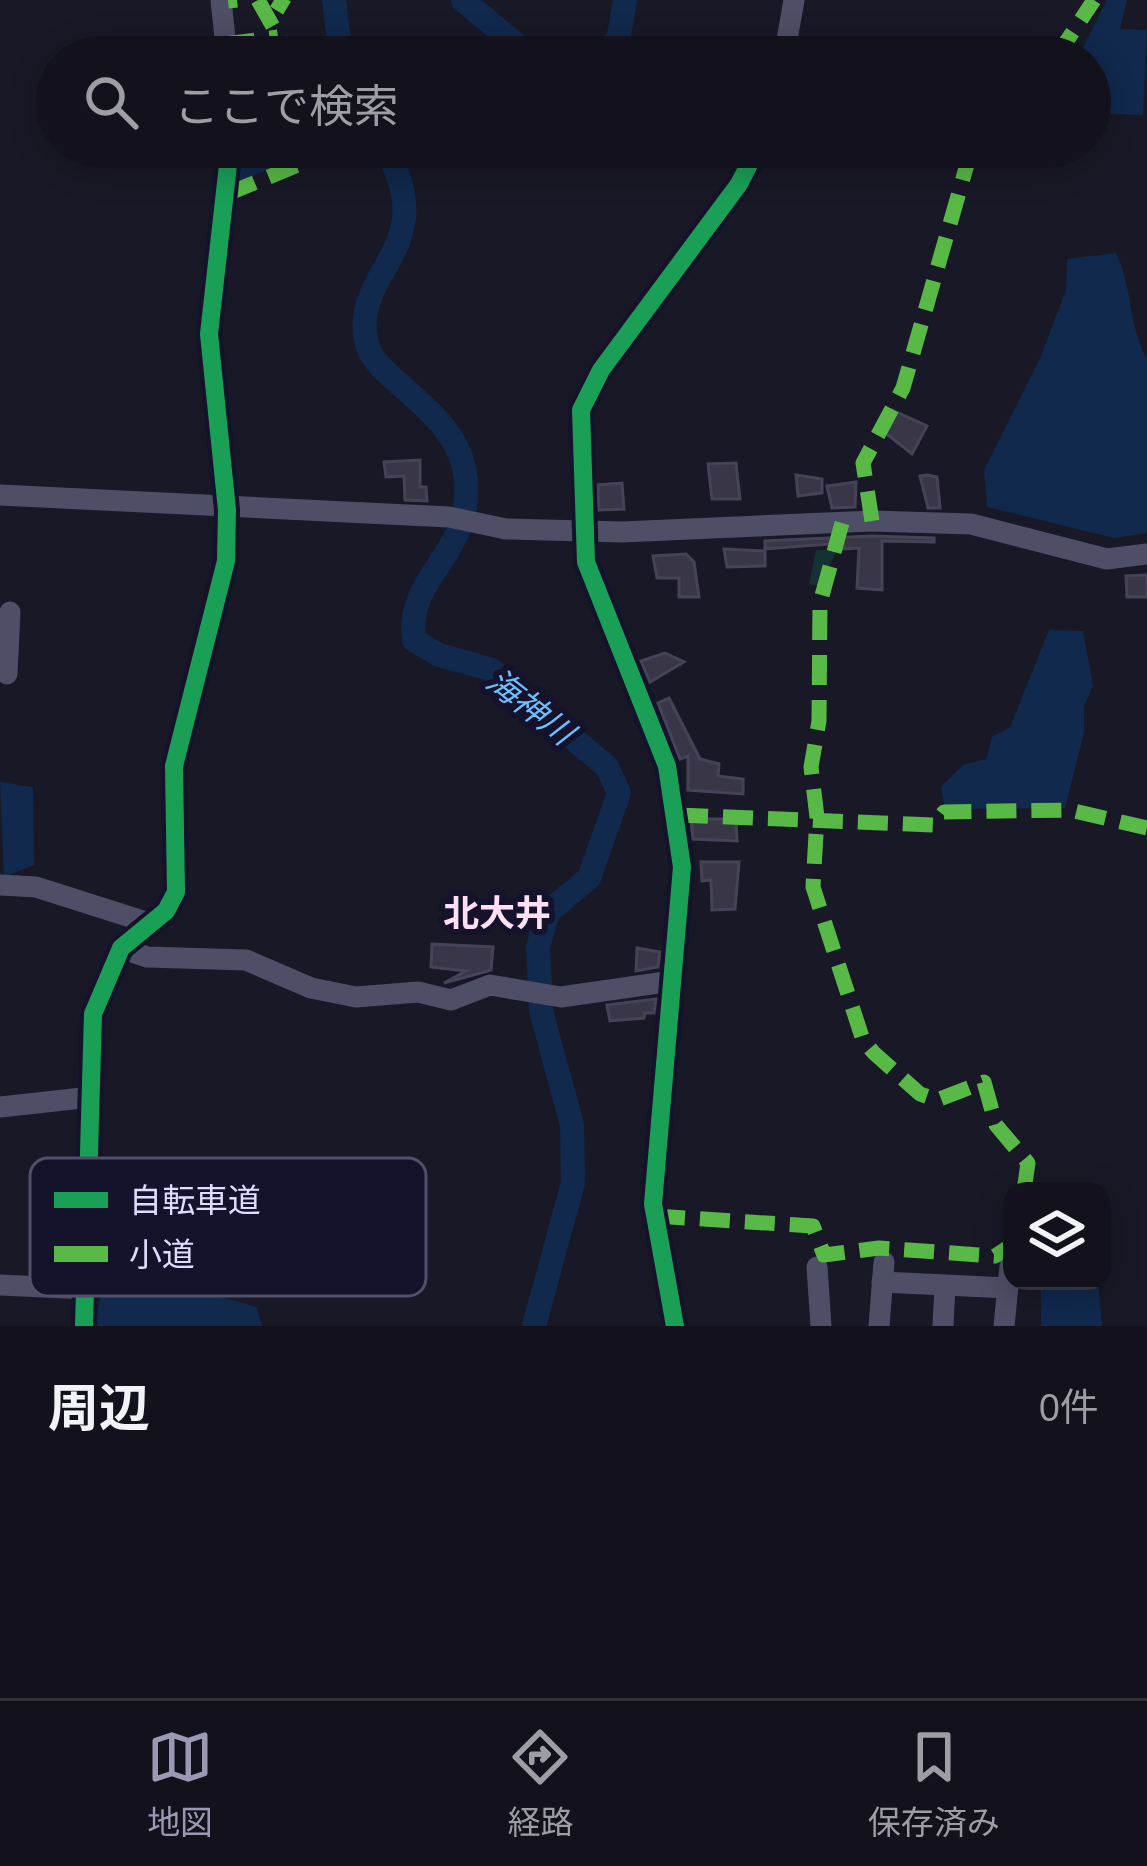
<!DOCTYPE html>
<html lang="ja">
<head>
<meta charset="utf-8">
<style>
	:root { --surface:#13121c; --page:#1c1b25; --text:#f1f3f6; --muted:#9d9ea3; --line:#32323b; --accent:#9a98b2 }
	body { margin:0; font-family:"PT Sans","Noto Sans JP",sans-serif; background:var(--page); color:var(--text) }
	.controls { position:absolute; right:36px; bottom:36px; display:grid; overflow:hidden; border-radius:24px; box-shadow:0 6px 30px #0003 }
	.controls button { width:108px; height:108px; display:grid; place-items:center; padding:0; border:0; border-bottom:3px solid var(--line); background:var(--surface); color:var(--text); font:60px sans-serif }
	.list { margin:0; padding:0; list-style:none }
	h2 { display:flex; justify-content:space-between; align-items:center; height:156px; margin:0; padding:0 48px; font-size:51px }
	h2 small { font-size:39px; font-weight:400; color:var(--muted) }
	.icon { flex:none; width:66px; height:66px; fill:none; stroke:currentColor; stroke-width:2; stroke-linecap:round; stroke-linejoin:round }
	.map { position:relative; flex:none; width:1147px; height:1326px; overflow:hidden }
	.search { position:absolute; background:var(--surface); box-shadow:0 6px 30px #0003; left:36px; right:36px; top:36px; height:132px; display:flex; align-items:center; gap:30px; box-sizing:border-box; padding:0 42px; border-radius:66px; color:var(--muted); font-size:45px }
	.sheet { height:372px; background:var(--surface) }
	nav { display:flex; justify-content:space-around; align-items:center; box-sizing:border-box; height:168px; border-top:3px solid var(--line); background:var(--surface); font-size:33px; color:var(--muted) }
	nav a { display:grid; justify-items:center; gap:6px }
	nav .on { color:var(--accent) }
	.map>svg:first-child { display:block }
	.green { fill:#163131 }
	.water { fill:#11294d }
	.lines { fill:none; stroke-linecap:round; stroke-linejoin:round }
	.river { stroke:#11294d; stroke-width:24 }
	.building { fill:#383647; stroke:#464358; stroke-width:3 }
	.minor { stroke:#4e4e66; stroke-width:21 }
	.quiet { stroke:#58b947; stroke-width:15; stroke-dasharray:30 15; stroke-linecap:butt }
	.cycleway-casing { stroke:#15122c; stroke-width:26 }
	.cycleway { stroke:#1a9f57; stroke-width:18 }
	.labels { text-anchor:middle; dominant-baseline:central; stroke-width:12; stroke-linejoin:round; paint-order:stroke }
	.water-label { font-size:33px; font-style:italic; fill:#6dbffd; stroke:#15122c }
	.quarter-label { font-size:36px; font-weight:bold; fill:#fedff4; stroke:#15122c }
	.key { fill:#15122c; stroke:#524f6b; stroke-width:3 }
	.key-label { font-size:33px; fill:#dfddfe }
</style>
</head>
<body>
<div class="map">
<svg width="1147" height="1326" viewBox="0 0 1147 1326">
	<rect width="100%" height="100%" fill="#191826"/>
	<!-- green -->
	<path class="green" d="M837,549L821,586L809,584L816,550Z"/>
	<!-- water -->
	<g class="water">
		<path d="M1107,0H1127L1120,29L1147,30L1143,115L1090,113V57H1078Z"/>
		<path d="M241,147H306L293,159L239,182Z"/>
		<path d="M1116,253C1133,288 1128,325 1147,359V533L1114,538L987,507L984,470L1041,356L1066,290L1067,259Z"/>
		<path d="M1049,630L1083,631L1093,686L1084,706V733L1065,808L945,809L941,787L963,765L986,759L992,737L1010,727Z"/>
		<path d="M0,782L33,787L34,865L4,877Z"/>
		<path d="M1041,1281H1098L1102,1326H1041Z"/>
		<path d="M193,1289L257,1307L262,1326H95L101,1293Z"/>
	</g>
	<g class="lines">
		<!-- river -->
		<g class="river">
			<path d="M334,0L341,57"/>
			<path d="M463,0L531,57"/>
			<path d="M607,57L619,35L625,0"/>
			<path d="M384,147C445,249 348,271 367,344C376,382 461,411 466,481C472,557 405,575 414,640L439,655L490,669L607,767L619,793L589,878L548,912L538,947L541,1011L572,1125L573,1183L534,1326"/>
		</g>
	</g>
	<!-- building -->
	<g class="building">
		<path d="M892,410L927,426L912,454L883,431Z"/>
		<path d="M420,460V487H426L427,501L405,500L404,476L386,477L384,462Z"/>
		<path d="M736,463L740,499H712L708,464Z"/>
		<path d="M796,475L822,479V493L798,496Z"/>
		<path d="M927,475L937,477L940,508H928L920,476Z"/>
		<path d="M856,482L855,507L832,508L827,486Z"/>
		<path d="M622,483L624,509L599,510L598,485Z"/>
		<path d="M872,536L934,538V542L882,541V590L857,588L859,548L843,549V543L765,549V541Z"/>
		<path d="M724,549L765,551V566L727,567Z"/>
		<path d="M686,554L694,562L699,597H679V578H657L653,556Z"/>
		<path d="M1147,575V597H1127L1126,576Z"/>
		<path d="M665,653L684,662L650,682L641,661Z"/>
		<path d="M669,698L700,759L719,764L718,776L743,779V794L688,790V756L680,759L658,703Z"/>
		<path d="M691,819H736L737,841L693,839Z"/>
		<path d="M701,862H739L735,909L712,910L711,880L702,881Z"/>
		<path d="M432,944L493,947L491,970L444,983L466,971L431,967Z"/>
		<path d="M637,948L660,952L658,967L636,971Z"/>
		<path d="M656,999L654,1013H645L644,1018L610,1021L607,1005Z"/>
	</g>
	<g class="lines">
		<!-- minor -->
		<g class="minor">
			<path d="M221,0L227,57"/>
			<path d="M784,57L794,0"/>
			<path d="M0,495L449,517L506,529L622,532L872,521L971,524L1107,559L1147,554"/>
			<path d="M7,674L10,612"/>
			<path d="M0,885L36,887L146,922"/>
			<path d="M121,948L147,957L246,960L311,988L356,997L418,992L451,1000L490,985L561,997L672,981"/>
			<path d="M0,1107L91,1097"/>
			<path d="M817,1267L821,1326"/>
			<path d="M882,1282L1008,1288"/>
			<path d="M0,1285L89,1289"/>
			<path d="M84,1326L93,1014L121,948L166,911L176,892L174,766L226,561L227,510L209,334L230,147"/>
			<path d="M675,1326L653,1204L682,867L667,766L586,562L581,410L601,370L739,184L758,147"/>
			<path d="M879,1326L884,1262"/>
			<path d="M943,1326L945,1285"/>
			<path d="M1004,1326L1011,1256"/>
		</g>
		<!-- quiet -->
		<g class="quiet">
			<path d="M258,0L290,57"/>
			<path d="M274,0L287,8"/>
			<path d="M228,1L237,0"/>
			<path d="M225,44L278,37"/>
			<path d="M1056,57L1094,0"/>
			<path d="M227,194L298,165L313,147"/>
			<path d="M872,521L863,463L903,388L972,147"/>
			<path d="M842,523L820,603L819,721L811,767L817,817L813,887L863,1040L874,1053L920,1094L937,1100L984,1082L996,1125L1028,1163L1024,1191"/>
			<path d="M678,815L934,825L944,812L1070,810L1147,828"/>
			<path d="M655,1216L813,1226L824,1255L879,1248L995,1256L1012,1245"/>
		</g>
		<defs>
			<g id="cycleway">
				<path d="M84,1326L93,1014L121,948L166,911L176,892L174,766L226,561L227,510L209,334L230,147"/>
				<path d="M675,1326L653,1204L682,867L667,766L586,562L581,410L601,370L739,184L758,147"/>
			</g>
		</defs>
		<!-- cycleway casing -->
		<use href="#cycleway" class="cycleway-casing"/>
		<!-- cycleway -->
		<use href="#cycleway" class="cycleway"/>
	</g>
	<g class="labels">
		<!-- water labels -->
		<g class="water-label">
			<text transform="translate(531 706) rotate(38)">海神川</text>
		</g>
		<!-- quarter labels -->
		<g class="quarter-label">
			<text x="497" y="912">北大井</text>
		</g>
	</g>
	<!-- legend -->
	<rect x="30" y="1158" width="396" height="138" rx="18" class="key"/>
	<rect x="54" y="1192" width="54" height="16" fill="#1a9f57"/>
	<rect x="54" y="1246" width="54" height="16" fill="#58b947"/>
	<g class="key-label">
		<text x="129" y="1212">自転車道</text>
		<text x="129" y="1266">小道</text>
	</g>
</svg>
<div class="controls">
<button><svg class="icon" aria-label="layers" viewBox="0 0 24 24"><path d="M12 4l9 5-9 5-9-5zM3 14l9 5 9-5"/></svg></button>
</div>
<div class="search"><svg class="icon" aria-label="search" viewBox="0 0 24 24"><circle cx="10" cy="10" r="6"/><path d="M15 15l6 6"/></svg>ここで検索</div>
</div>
<section class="sheet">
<h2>周辺<small>0件</small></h2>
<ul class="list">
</ul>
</section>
<nav>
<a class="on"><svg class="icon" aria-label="map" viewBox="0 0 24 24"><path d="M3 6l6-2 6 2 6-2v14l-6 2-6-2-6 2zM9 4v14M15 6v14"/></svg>地図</a>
<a><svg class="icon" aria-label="directions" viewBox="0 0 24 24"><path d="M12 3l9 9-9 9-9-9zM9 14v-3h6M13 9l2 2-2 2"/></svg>経路</a>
<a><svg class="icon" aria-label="saved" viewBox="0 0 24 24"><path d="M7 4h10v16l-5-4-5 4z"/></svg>保存済み</a>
</nav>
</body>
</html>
